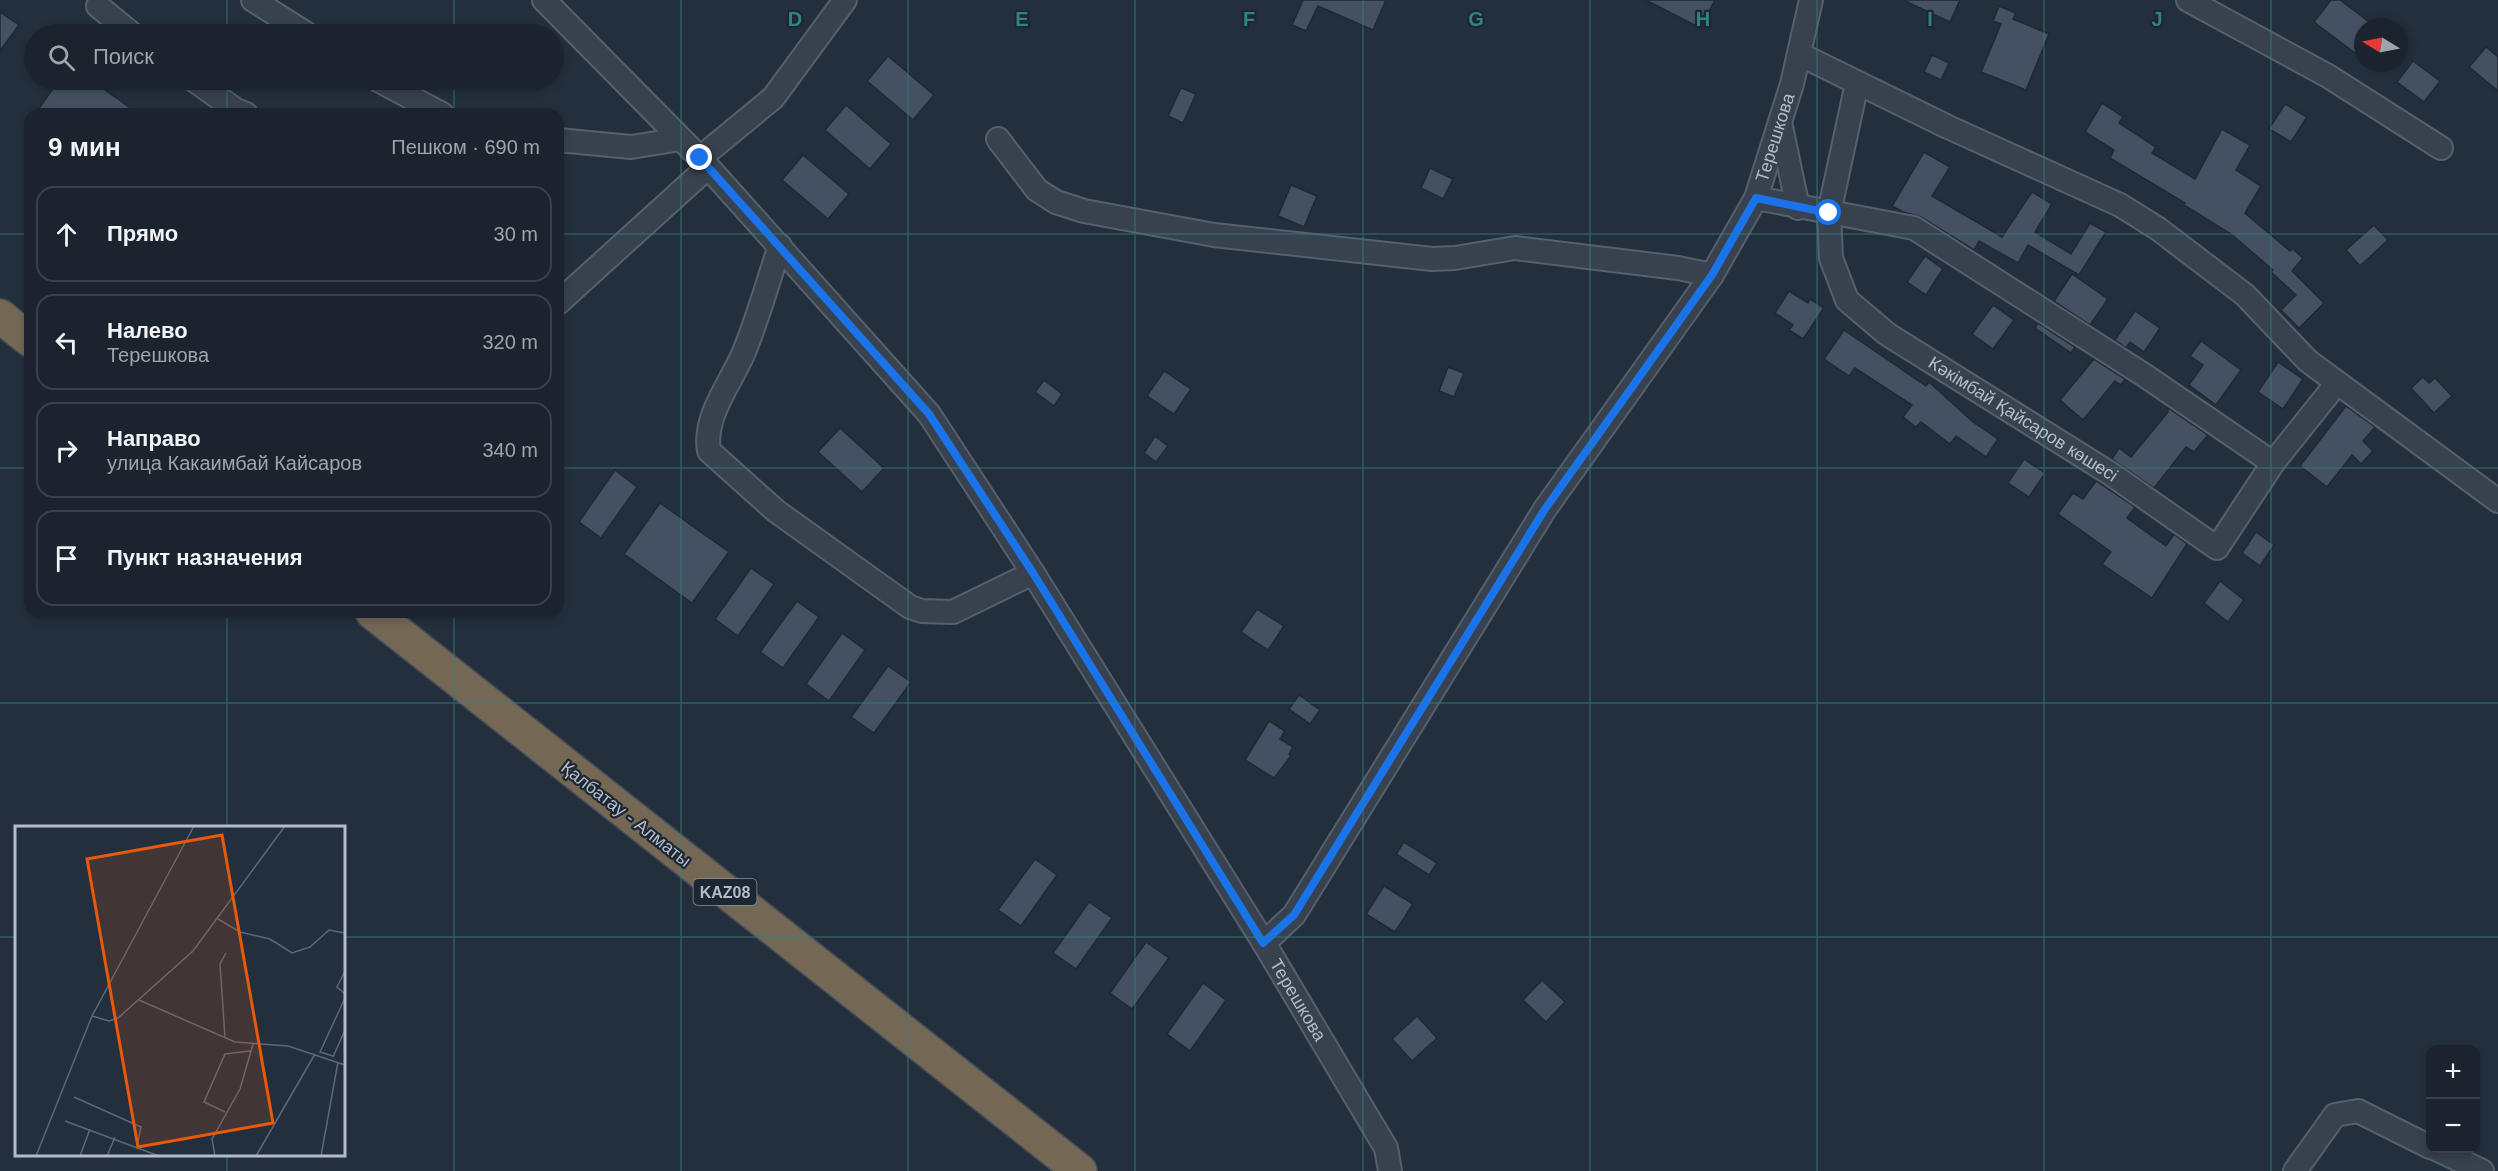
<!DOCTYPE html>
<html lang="ru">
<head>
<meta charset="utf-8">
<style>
	:root { --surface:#1b232e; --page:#242b36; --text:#f1f3f6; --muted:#a0a4aa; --line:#39404a }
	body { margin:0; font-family:Arial,sans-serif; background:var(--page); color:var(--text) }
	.controls { position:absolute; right:18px; bottom:18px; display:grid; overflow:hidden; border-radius:12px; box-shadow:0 3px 9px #0003 }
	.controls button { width:54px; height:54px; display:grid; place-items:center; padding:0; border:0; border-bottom:2px solid var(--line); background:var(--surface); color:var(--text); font:30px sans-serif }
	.compass { position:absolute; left:2354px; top:18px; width:54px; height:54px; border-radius:50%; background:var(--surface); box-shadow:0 3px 9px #0003; rotate:280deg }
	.stop { position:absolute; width:18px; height:18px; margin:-14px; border:4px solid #1a73e8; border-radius:50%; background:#fff }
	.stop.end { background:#1a73e8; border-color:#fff; box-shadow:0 2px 6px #0008 }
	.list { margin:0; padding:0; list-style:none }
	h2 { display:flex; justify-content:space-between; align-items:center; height:78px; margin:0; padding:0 24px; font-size:26px }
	h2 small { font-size:20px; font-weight:400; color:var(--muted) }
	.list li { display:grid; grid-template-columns:39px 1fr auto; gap:18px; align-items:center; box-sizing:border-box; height:96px; margin:0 12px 12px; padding:0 12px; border:2px solid var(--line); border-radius:18px }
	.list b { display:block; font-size:22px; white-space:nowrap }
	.list p { margin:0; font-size:20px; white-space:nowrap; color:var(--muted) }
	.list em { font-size:20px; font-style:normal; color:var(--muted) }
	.icon { flex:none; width:33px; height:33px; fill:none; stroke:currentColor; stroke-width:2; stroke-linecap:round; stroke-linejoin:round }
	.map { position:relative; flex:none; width:2498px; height:1171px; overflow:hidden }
	.search { position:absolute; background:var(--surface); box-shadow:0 3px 9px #0003; left:24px; top:24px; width:540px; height:66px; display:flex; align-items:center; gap:15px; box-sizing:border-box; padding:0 21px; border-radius:33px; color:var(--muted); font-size:22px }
	.panel { position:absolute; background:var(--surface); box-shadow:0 3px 9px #0003; left:24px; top:108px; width:540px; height:510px; border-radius:18px }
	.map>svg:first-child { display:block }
	.building { fill:#455162; stroke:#1f2835; stroke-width:1.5 }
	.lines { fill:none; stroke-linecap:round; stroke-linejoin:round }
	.minor-casing { stroke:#565f6c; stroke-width:26 }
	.highway-casing { stroke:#434c59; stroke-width:36 }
	.minor { stroke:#38414e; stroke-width:22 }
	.highway { stroke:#746855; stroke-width:33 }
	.route { stroke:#1a73e8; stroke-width:8 }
	.grid { fill:none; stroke:#308480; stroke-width:1.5; stroke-opacity:0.55 }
	.labels { text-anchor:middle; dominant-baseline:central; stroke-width:4.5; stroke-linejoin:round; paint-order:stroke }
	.shield { fill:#1d2633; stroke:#878f9c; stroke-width:1.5 }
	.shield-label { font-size:16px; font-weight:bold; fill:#b4bcc9 }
	.street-label { font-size:18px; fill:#b4bcc9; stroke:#1d2633 }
	.inset-road { fill:none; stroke:#5e6776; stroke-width:1.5 }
	.view { fill:#e8590c; fill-opacity:0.15; stroke:#e8590c; stroke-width:3 }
	.inset-edge { fill:none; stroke:#b4bcc9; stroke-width:3 }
	.grid-label { font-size:20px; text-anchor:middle; font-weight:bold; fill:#308480; stroke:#1d2633; stroke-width:4.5; stroke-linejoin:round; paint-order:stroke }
</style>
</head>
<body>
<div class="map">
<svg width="2498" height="1171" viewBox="0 0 2498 1171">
	<rect width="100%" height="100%" fill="#242f3e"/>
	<!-- building -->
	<g class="building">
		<path d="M1303,0H1386L1373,30L1318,6L1306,31L1292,25Z"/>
		<path d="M1646,0H1715L1700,28Z"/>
		<path d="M1903,0H1960L1950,22Z"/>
		<path d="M2331,0H2340L2376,27H2363V59L2314,22Z"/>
		<path d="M1999,6L2016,13L2013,19L2049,34L2026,90L1981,72L2001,24L1993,21Z"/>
		<path d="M0,12L19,25L0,51Z"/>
		<path d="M2486,47L2498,57V91L2469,67Z"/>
		<path d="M1932,55L1949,63L1941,80L1924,72Z"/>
		<path d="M888,56L934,95L913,120L867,81Z"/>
		<path d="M2413,61L2440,81L2424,102L2397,82Z"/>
		<path d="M59,80H91L139,114H35Z"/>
		<path d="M1181,88L1196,94L1183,123L1168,116Z"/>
		<path d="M2102,103L2123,117L2119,123L2156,147L2152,153L2195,179L2222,129L2250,145L2236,170L2261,186L2245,213L2290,251L2293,249L2303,258L2292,271L2324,303L2299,328L2281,310L2296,295L2271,272L2273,270L2231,234L2184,205L2185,203L2110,158L2114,150L2085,132Z"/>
		<path d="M2285,104L2307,117L2291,142L2269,129Z"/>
		<path d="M846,105L891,144L870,169L825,130Z"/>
		<path d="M1924,152L1950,167L1932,196L2002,237L2032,192L2052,204L2035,232L2071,254L2090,223L2106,232L2079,275L2028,245L2018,263L1979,241L1974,250L1921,217L1903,212L1892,206Z"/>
		<path d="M803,155L849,194L828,219L782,180Z"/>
		<path d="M1430,168L1453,179L1443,199L1421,188Z"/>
		<path d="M1291,185L1317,196L1304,227L1278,216Z"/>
		<path d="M2374,225L2388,240L2360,266L2346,250Z"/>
		<path d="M1925,256L1943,269L1926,295L1907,282Z"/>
		<path d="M2072,274L2108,299L2090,325L2054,301Z"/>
		<path d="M1789,291L1808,303L1810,299L1824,308L1803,339L1789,330L1793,325L1775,313Z"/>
		<path d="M1993,305L2014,320L1993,349L1972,334Z"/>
		<path d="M2135,311L2160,328L2144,352L2130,342L2126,348L2115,340Z"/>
		<path d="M2038,323L2075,347L2071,353L2035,328Z"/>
		<path d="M1844,330L1926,386L1929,382L1973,422L1998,439L1986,457L1956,436L1950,444L1921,422L1916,427L1903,417L1912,405L1855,368L1849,376L1824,359Z"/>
		<path d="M2201,341L2241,370L2216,405L2189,385L2203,365L2190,356Z"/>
		<path d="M2094,359L2125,379L2121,385L2115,381L2083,420L2060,400Z"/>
		<path d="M2278,362L2303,379L2283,409L2258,392Z"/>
		<path d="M1448,367L1464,373L1454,397L1439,391Z"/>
		<path d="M1164,371L1191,389L1174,414L1147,396Z"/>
		<path d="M2423,377L2429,383L2435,378L2452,396L2434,413L2411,388Z"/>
		<path d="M1044,380L1062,394L1054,406L1035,392Z"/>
		<path d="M2346,406L2375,427L2363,441L2373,451L2361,464L2352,455L2327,487L2300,466Z"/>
		<path d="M2168,408L2208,435L2194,452L2186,447L2154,488L2112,459L2119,448L2131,457L2168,412Z"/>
		<path d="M840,428L884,468L862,492L818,452Z"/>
		<path d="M1155,436L1168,446L1156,462L1144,453Z"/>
		<path d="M2024,459L2045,473L2029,497L2008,483Z"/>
		<path d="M615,470L637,487L601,538L579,522Z"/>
		<path d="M2096,481L2135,507L2127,518L2166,546L2174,534L2187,544L2152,598L2102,564L2111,552L2058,514L2073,493L2083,499Z"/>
		<path d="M660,503L729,552L692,603L624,554Z"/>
		<path d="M2256,532L2274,545L2260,566L2242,553Z"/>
		<path d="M751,568L774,584L738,636L715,619Z"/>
		<path d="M2220,581L2244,600L2228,622L2204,603Z"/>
		<path d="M797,601L819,617L783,668L760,652Z"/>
		<path d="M1257,609L1284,626L1268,650L1241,632Z"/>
		<path d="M842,633L865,650L829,701L806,684Z"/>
		<path d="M888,666L911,682L874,733L851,717Z"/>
		<path d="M1299,695L1320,710L1310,724L1289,709Z"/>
		<path d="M1269,721L1285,731L1280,739L1293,747L1289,754L1291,756L1274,778L1245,760Z"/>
		<path d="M1404,842L1437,863L1429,875L1396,854Z"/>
		<path d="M1035,859L1057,875L1021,926L998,910Z"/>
		<path d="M1384,886L1413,904L1395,932L1366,914Z"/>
		<path d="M1089,902L1112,918L1076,969L1053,953Z"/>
		<path d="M1146,942L1169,958L1132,1009L1110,993Z"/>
		<path d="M1542,980L1565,1002L1546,1022L1523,1000Z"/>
		<path d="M1203,983L1226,1000L1190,1051L1167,1034Z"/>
		<path d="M1417,1016L1437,1038L1412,1061L1392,1039Z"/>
	</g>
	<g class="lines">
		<defs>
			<g id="minor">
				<path d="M253,0L307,34"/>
				<path id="s1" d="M544,0L700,158L929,414L1033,573L1264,943L1386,1148L1390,1171"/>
				<path d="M2188,0L2328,76L2441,148"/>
				<path d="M98,6L132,34"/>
				<path d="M1799,54L1948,127L2120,205L2157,228L2245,295L2308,361L2498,501"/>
				<path d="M194,80L236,110L246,114"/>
				<path d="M378,80L442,114"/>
				<path id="s2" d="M1857,83L1829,213L1831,258L1847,300L1887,334L2111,474L2217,548L2273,463L2337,383"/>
				<path d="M1780,122L1798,208"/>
				<path d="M998,139L1037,190L1056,202L1084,211L1214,235L1432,259L1455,258L1515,248L1678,268L1712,275"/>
				<path d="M558,140L631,147L681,139"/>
				<path d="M700,158L773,98L845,0"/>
				<path d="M1756,198L1914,228L2144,375L2273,463"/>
				<path d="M780,246C768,281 758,318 744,352C731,383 703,416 709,451L776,511L910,607L922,611L953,612L1033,573"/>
				<path d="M558,303L708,167"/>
				<path id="s3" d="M1264,943L1294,915L1545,509L1712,275L1756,198L1792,84L1811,0"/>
				<path d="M2434,1148L2482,1171"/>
				<path d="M2295,1171L2335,1115L2358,1111L2430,1147"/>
			</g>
			<g id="highway">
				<path d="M0,316L30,340"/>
				<path d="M372,612L1080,1171"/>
			</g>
		</defs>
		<!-- minor casing -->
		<use href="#minor" class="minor-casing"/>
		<!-- highway casing -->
		<use href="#highway" class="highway-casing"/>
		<!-- minor -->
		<use href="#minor" class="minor"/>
		<!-- highway -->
		<use href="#highway" class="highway"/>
	</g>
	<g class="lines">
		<!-- route -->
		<path class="route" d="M700,158L929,414L1033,573L1263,943L1294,915L1545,509L1712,275L1756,198L1829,213"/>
	</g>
	<!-- grid -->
	<path class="grid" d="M227,0V34M454,0V34M681,0V1171M908,0V1171M1135,0V1171M1363,0V1171M1590,0V1171M1817,0V1171M2044,0V1171M2271,0V1171M227,80V114M454,80V114M0,234H30M558,234H2498M0,468H30M558,468H2498M227,612V828M454,612V1171M0,703H2498M0,937H16M344,937H2498M227,1154V1171"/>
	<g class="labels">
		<!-- shield labels -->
		<rect class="shield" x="693.5" y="879" width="63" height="26" rx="4.5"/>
		<g class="shield-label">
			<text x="725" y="892">KAZ08</text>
		</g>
		<!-- street labels -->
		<g class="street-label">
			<text stroke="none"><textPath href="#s3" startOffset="958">Терешкова</textPath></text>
			<text stroke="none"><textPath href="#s2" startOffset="436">Кәкімбай Қайсаров көшесі</textPath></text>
			<text transform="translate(626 814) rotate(38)">Қалбатау - Алматы</text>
			<text stroke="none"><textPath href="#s1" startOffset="1258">Терешкова</textPath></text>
		</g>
	</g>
	<!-- overview -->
	<g transform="translate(15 826)">
		<rect width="330" height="330" fill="#242f3e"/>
		<path class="inset-road" d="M203,93L225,106L255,113L277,127L295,121L314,104L330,107M330,145L322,161L330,168M124,174L220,216L273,220L330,239M77,190L94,195L103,192L178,125L270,0M210,212L205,138L211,127M318,230L305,226L330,172M318,231L330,204M59,271L126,301L122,320M210,286L189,276L210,228L235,225M50,295L144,330M21,330L77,190L179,0M65,330L75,303M92,330L100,311M200,330L197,313L225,263L238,218M241,330L300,228M306,330L323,236"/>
		<path class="view" d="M207,9L258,297L123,321L72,33Z"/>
		<rect width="330" height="330" class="inset-edge"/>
	</g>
	<g class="grid-label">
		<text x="795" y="26">D</text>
		<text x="1022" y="26">E</text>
		<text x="1249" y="26">F</text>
		<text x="1476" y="26">G</text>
		<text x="1703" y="26">H</text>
		<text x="1930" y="26">I</text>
		<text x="2157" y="26">J</text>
	</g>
</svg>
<div class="controls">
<button>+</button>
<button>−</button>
</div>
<svg class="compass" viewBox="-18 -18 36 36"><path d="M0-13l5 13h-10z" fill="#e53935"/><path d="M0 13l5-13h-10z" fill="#a0a4aa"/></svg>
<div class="stop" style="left:1829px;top:213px"></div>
<div class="stop end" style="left:700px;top:158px"></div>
<div class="search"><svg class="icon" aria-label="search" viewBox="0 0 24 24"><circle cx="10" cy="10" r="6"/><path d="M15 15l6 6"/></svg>Поиск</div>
<section class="panel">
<h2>9 мин<small>Пешком · 690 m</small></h2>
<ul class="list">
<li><svg class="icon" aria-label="ahead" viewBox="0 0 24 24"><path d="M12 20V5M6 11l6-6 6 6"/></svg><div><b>Прямо</b></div><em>30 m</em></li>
<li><svg class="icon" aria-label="left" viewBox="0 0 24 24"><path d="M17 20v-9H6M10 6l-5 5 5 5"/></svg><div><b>Налево</b><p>Терешкова</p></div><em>320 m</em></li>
<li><svg class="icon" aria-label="right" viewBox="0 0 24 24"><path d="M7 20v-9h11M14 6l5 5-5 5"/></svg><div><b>Направо</b><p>улица Какаимбай Кайсаров</p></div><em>340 m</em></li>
<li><svg class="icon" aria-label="arrive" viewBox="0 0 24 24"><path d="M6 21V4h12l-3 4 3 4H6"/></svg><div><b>Пункт назначения</b></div></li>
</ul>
</section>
</div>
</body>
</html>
